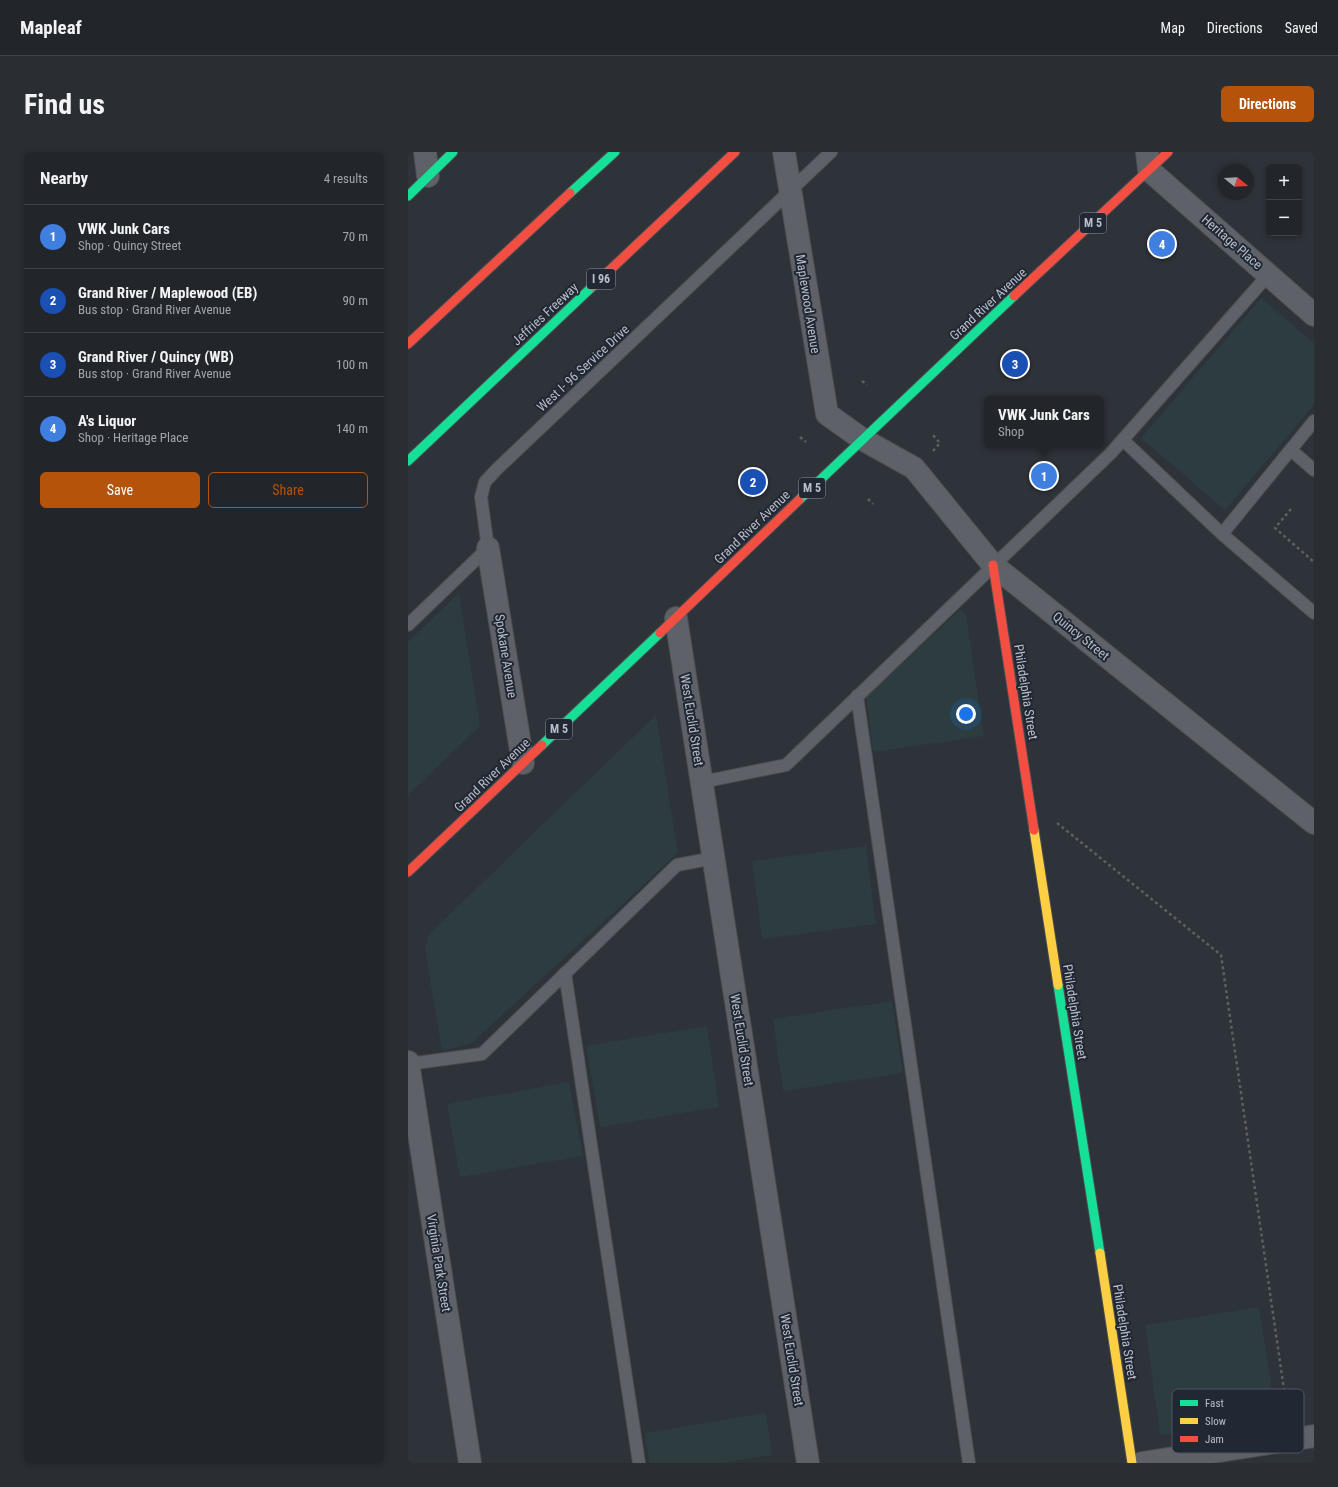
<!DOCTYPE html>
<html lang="en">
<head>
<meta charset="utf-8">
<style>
	:root { --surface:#22262b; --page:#2a2e33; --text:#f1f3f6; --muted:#a2a5a9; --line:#3f4347; --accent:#b45309 }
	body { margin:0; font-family:"Roboto Condensed",sans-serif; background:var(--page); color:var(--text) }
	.controls { position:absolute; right:12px; top:12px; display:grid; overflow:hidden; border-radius:6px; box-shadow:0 2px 6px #0003 }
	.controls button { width:36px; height:36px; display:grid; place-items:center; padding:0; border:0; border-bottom:1px solid var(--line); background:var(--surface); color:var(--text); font:20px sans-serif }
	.compass { position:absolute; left:810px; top:12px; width:36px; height:36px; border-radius:50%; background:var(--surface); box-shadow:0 2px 6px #0003; rotate:108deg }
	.you { position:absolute; left:558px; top:562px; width:14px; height:14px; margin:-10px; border:3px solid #fff; border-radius:50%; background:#1a73e8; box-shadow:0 0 0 6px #1a73e833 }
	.badge { display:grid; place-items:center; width:26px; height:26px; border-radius:50%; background:var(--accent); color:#fff; font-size:13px; font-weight:700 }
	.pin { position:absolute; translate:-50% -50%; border:2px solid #fff; box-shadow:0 1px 4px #0006 }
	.popup { position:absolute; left:576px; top:244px; width:120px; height:52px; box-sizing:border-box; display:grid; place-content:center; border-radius:6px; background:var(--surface); filter:drop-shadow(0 1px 3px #0005); font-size:13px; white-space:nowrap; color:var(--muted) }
	.popup b { font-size:15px; color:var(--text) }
	.popup::after { content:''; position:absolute; left:50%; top:100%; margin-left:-8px; border:8px solid transparent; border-top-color:var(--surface) }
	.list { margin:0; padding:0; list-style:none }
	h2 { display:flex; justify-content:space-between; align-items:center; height:52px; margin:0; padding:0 16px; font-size:17px }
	h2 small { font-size:13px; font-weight:400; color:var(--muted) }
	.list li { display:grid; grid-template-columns:26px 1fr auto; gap:12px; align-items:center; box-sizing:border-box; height:64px; padding:0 16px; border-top:1px solid var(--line) }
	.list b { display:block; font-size:15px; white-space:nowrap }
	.list p { margin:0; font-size:13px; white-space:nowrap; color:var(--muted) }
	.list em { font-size:13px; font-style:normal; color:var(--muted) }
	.actions { display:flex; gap:8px; padding:12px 16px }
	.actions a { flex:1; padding:9px 0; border:1px solid var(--accent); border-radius:6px; text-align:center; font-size:14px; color:var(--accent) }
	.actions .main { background:var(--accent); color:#fff }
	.map { position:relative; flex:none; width:906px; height:1311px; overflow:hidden; border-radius:6px }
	header { display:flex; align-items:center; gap:24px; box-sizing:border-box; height:56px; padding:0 20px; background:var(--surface); border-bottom:1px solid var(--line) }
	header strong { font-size:19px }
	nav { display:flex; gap:22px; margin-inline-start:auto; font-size:14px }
	.intro { display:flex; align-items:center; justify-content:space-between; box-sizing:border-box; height:96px; padding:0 24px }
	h1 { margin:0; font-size:28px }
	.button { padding:10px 18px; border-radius:6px; background:var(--accent); color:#fff; font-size:14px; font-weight:700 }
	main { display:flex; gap:24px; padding:0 24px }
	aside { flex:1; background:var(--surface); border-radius:6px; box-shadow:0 2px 6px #0003 }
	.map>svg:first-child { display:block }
	.green { fill:#2c3c3f }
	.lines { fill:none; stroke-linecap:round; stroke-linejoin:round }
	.lane-casing { stroke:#4a4d52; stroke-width:14 }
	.street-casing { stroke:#4a4d52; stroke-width:24 }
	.fast-casing { stroke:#4a4d52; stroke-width:11 }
	.slow-casing { stroke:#4a4d52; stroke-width:11 }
	.jam-casing { stroke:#4a4d52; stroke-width:11 }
	.path { stroke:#5c6064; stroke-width:2.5; stroke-dasharray:3 3; stroke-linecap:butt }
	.lane { stroke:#5e6167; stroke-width:12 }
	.street { stroke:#5e6167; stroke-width:22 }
	.fast { stroke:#16e098; stroke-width:9 }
	.slow { stroke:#ffcf43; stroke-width:9 }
	.jam { stroke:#f24e42; stroke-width:9 }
	.labels { text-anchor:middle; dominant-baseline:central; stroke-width:4; stroke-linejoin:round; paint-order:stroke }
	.shield { fill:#212833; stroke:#8b929c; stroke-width:1 }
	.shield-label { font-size:12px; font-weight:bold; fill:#b9bfc9 }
	.street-label { font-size:13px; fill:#b9bfc9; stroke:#212833 }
	.key { fill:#212833; stroke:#4f5560; stroke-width:1 }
	.key-label { font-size:11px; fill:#b9bfc9 }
</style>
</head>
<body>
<header>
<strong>Mapleaf</strong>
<nav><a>Map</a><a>Directions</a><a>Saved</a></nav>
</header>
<div class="intro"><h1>Find us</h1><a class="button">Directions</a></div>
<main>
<aside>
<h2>Nearby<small>4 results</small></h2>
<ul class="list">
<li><span class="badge" style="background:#3f7fe0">1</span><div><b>VWK Junk Cars</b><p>Shop · Quincy Street</p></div><em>70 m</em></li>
<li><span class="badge" style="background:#1a4fb4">2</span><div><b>Grand River / Maplewood (EB)</b><p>Bus stop · Grand River Avenue</p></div><em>90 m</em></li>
<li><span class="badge" style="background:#1a4fb4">3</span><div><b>Grand River / Quincy (WB)</b><p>Bus stop · Grand River Avenue</p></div><em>100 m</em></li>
<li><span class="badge" style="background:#3f7fe0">4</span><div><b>A's Liquor</b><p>Shop · Heritage Place</p></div><em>140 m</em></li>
</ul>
<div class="actions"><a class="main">Save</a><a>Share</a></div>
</aside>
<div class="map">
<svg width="906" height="1311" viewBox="0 0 906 1311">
	<rect width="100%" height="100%" fill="#2e3239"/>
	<!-- green -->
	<g class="green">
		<path d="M853,146L906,191V253L817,358L733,286Z"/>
		<path d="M51,441L72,574L0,643V490Z"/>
		<path d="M553,457L558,463L576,584L465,600L458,545Z"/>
		<path d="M248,563L270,701L64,891L34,899L17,799L20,783Z"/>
		<path d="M458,694L468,772L354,787L344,709Z"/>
		<path d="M484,849L495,921L375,939L365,867Z"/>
		<path d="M299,874L311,955L192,975L178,894Z"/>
		<path d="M161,930L175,1004L52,1025L39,952Z"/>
		<path d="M851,1155L868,1265L752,1283L737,1173Z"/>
		<path d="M358,1261L364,1303L313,1311H241L237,1281Z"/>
	</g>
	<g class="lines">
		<defs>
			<g id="lane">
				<path d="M715,288L814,382L906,461"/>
				<path d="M883,298L906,318"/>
				<path d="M814,382L906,269"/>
				<path d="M0,473L80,396L73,345L77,330L88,318L423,0"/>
				<path d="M449,544L561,1311"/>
				<path d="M294,630L378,613L703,301L861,122"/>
				<path d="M157,821L231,1311"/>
				<path d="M0,912L74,902L269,713L306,706"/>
			</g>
			<g id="street">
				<path d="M17,0L20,24"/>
				<path d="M376,0L419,262L454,287L506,316L585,413L906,671"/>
				<path d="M739,0L741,18L906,163"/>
				<path d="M80,396L115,611"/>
				<path d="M268,466L400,1311"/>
				<path d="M0,910L62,1311"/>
				<path d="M734,1311L906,1284"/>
			</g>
			<g id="fast">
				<path d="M162,41L207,0"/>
				<path d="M0,44L45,0"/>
				<path d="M0,309L185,134"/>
				<path d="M391,348L606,144"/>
				<path d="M134,593L252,481"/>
				<path d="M650,833L692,1101"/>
			</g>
			<g id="slow">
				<path d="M626,678L650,833"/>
				<path d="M692,1101L724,1311"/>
			</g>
			<g id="jam">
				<path d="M185,134L327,0"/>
				<path d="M606,144L760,0"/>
				<path d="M0,192L162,41"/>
				<path d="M585,413L626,678"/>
				<path d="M252,481L391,348"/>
				<path d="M0,720L134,593"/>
			</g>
		</defs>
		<!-- lane casing -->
		<use href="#lane" class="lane-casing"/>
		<!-- street casing -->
		<use href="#street" class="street-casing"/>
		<!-- fast casing -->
		<use href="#fast" class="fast-casing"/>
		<!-- slow casing -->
		<use href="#slow" class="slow-casing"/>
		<!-- jam casing -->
		<use href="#jam" class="jam-casing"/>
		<!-- path -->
		<g class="path">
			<path d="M454,229L459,233"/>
			<path d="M392,285L398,290"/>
			<path d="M525,299L532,291L525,283"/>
			<path d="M460,347L465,352"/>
			<path d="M883,357L867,376L906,410"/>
			<path d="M649,671L813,803L880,1265"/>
		</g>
		<!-- lane -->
		<use href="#lane" class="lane"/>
		<!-- street -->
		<use href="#street" class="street"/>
		<!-- fast -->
		<use href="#fast" class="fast"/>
		<!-- slow -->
		<use href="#slow" class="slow"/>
		<!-- jam -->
		<use href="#jam" class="jam"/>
	</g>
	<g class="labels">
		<!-- shield labels -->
		<g class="shield">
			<rect x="672" y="61" width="26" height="20" rx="3"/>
			<rect x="179" y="117" width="28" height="20" rx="3"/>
			<rect x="391" y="326" width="26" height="20" rx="3"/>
			<rect x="138" y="567" width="26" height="20" rx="3"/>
		</g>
		<g class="shield-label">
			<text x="685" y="71">M 5</text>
			<text x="193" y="127">I 96</text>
			<text x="404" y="336">M 5</text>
			<text x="151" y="577">M 5</text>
		</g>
		<!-- street labels -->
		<g class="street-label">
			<text transform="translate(824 90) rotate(41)">Heritage Place</text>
			<text transform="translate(400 152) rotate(81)">Maplewood Avenue</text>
			<text transform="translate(580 152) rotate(-43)">Grand River Avenue</text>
			<text transform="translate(137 162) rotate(-43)">Jeffries Freeway</text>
			<text transform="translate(175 216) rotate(-43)">West I- 96 Service Drive</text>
			<text transform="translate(344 375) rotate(-44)">Grand River Avenue</text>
			<text transform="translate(673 484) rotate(39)">Quincy Street</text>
			<text transform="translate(98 504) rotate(81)">Spokane Avenue</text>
			<text transform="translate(618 540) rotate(81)">Philadelphia Street</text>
			<text transform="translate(284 568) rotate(81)">West Euclid Street</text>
			<text transform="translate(84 623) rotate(-44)">Grand River Avenue</text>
			<text transform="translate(667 860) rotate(81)">Philadelphia Street</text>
			<text transform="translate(334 888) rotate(81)">West Euclid Street</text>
			<text transform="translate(31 1111) rotate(81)">Virginia Park Street</text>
			<text transform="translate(717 1180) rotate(81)">Philadelphia Street</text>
			<text transform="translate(384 1208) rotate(81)">West Euclid Street</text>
		</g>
	</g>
	<!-- legend -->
	<rect x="764" y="1237" width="132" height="64" rx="6" class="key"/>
	<rect x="772" y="1248" width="18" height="6" fill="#16e098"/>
	<rect x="772" y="1266" width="18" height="6" fill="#ffcf43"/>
	<rect x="772" y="1284" width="18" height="6" fill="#f24e42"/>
	<g class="key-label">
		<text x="797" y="1255">Fast</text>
		<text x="797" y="1273">Slow</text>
		<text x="797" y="1291">Jam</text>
	</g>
</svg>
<div class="controls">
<button>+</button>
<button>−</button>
</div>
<svg class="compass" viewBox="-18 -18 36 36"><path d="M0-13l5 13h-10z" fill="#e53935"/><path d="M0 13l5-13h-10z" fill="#a2a5a9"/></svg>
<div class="you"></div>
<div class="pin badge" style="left:636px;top:324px;background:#3f7fe0">1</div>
<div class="popup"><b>VWK Junk Cars</b>Shop</div>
<div class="pin badge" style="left:345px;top:330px;background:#1a4fb4">2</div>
<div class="pin badge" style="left:607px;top:212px;background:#1a4fb4">3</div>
<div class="pin badge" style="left:754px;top:92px;background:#3f7fe0">4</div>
</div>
</main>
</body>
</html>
